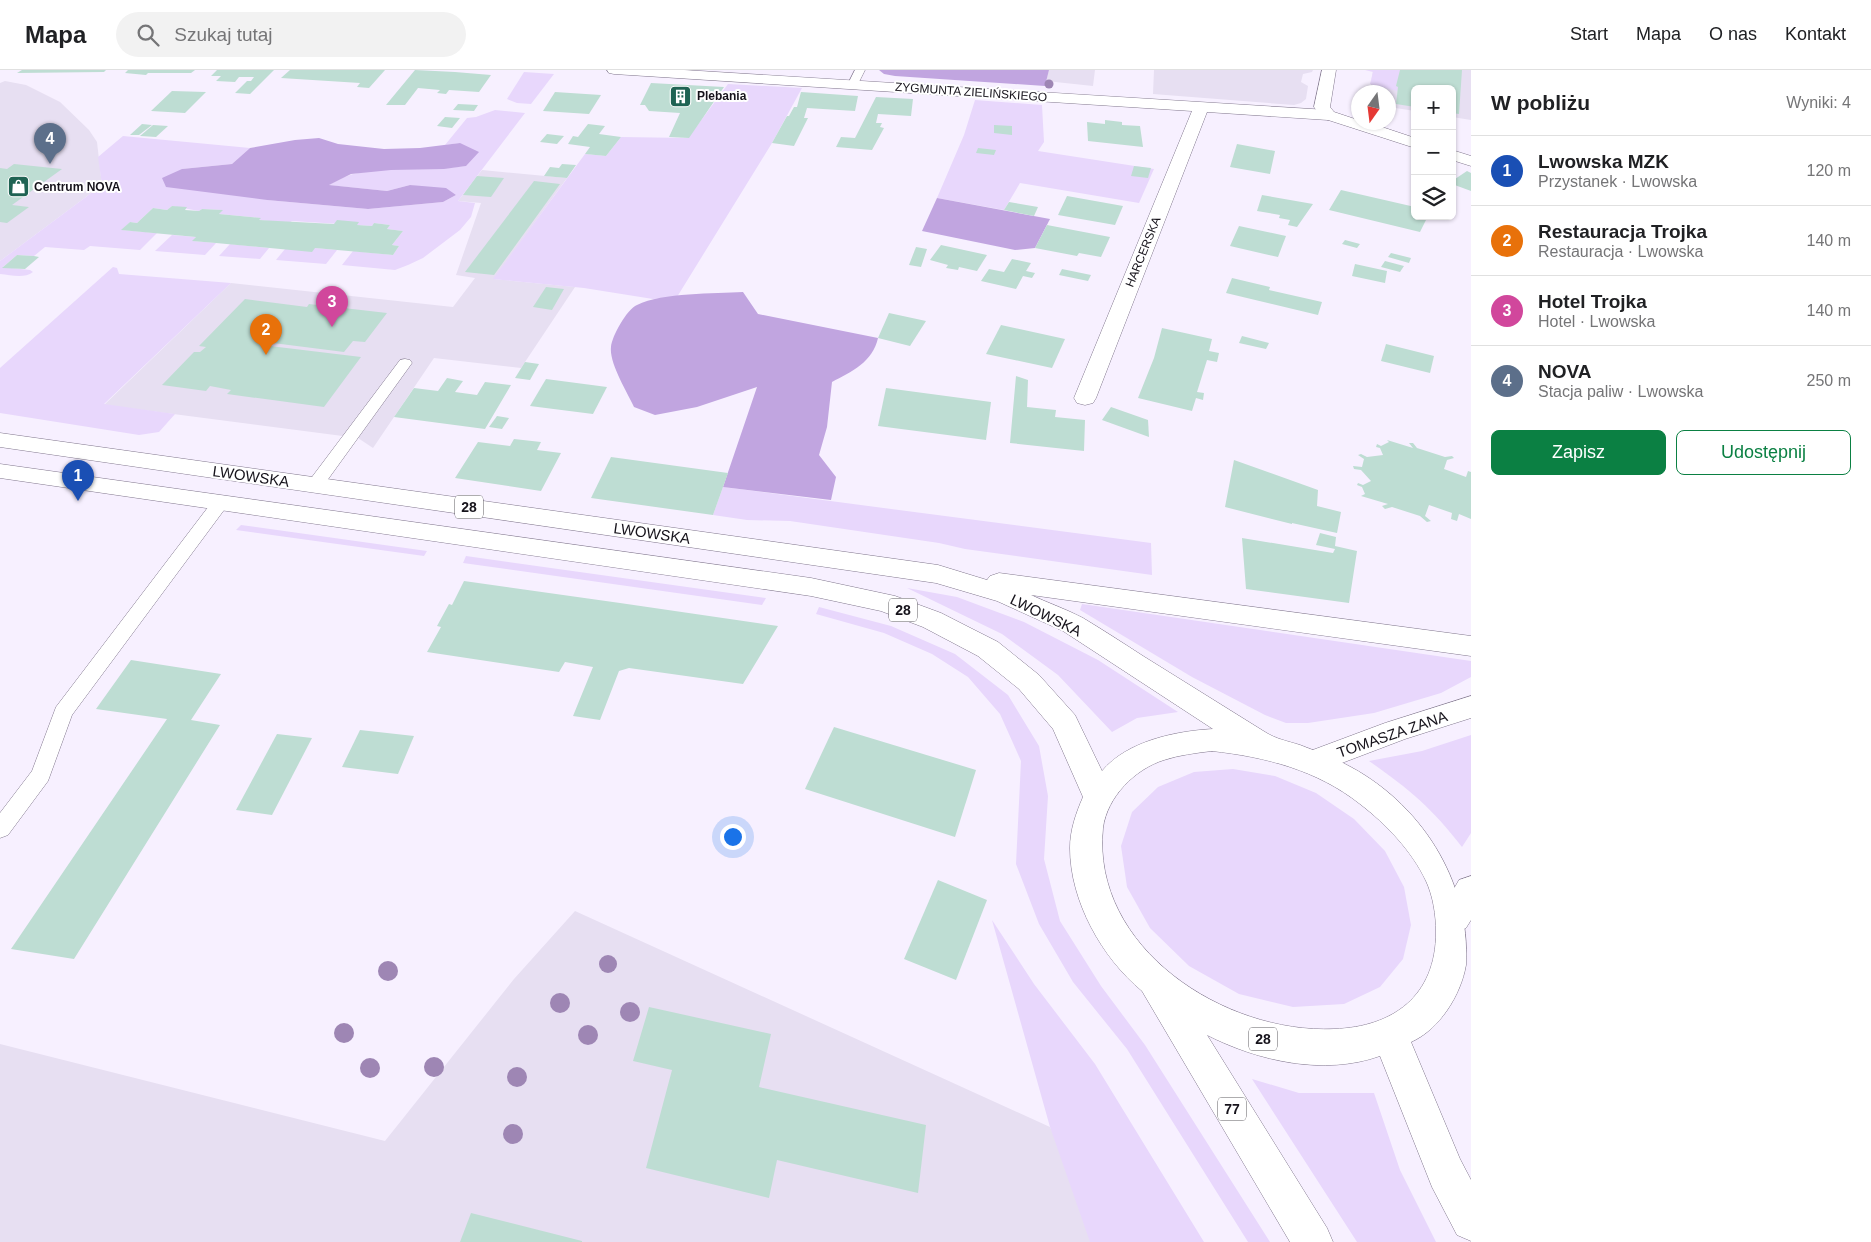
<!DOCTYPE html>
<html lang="pl">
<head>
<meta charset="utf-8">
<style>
	:root { --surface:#fff; --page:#f2f2f2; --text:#202124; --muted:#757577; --line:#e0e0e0; --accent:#0b8043 }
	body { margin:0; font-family:Helvetica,sans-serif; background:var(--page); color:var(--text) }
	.controls { position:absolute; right:15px; top:15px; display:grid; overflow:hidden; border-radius:8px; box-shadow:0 1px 4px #0004 }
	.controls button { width:45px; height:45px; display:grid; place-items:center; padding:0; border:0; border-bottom:1px solid var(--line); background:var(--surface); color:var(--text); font:25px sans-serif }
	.compass { position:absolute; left:1351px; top:15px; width:45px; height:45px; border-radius:50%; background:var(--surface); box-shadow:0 1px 4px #0004; rotate:194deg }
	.you { position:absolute; left:732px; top:766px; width:18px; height:18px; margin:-12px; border:4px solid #fff; border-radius:50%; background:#1a73e8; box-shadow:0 0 0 8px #1a73e833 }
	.badge { display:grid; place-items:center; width:32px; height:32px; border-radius:50%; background:var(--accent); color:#fff; font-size:16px; font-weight:700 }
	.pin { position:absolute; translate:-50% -41px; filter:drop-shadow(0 1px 2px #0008) }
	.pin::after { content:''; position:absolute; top:26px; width:18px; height:15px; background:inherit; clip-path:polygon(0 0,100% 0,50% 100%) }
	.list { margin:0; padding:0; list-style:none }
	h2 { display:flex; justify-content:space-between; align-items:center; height:65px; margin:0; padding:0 20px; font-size:21px }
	h2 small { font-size:16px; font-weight:400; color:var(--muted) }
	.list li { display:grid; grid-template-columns:32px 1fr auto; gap:15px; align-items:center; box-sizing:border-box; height:70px; padding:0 20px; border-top:1px solid var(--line) }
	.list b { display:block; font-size:19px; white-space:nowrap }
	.list p { margin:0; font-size:16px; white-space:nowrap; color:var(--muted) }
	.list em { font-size:16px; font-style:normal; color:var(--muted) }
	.actions { display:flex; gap:10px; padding:15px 20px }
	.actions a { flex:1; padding:11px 0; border:1px solid var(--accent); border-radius:8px; text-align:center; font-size:18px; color:var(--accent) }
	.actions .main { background:var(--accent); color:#fff }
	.icon { flex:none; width:28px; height:28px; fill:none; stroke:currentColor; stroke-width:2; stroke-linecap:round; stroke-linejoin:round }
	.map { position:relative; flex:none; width:1471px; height:1172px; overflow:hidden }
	header { display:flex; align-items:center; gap:30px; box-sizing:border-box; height:70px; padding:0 25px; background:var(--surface); border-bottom:1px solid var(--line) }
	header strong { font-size:24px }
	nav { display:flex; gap:28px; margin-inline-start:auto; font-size:18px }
	.search { width:350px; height:45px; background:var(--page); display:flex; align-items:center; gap:12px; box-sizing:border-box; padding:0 18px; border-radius:28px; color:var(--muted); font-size:19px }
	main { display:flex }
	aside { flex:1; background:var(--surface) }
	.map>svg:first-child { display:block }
	.built { fill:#e7dff2 }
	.green { fill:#e8d7fc }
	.forest { fill:#c1a5e0 }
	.building { fill:#beddd3 }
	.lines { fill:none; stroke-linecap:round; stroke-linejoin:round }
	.lane-casing { stroke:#81778d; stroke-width:1 }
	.street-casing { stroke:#81778d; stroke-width:1 }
	.secondary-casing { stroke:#81778d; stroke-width:1 }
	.primary-casing { stroke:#81778d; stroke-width:1 }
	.highway-casing { stroke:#81778d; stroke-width:1 }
	.lane { fill:#fff; fill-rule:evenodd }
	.street { fill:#fff; fill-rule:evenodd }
	.secondary { fill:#fff; fill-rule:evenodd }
	.primary { fill:#fff; fill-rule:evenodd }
	.highway { fill:#fff; fill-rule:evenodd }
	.tree { fill:#9e86b4 }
	.labels { text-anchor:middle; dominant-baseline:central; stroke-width:4; stroke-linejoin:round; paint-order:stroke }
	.far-street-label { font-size:12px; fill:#16131b; stroke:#fff }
	.far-poi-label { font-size:12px; font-weight:bold; fill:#16131b; stroke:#fff; text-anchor:start }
	.shield { fill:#fff; stroke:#5c5a5f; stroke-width:1 }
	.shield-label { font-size:14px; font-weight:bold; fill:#16131b }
	.street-label { font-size:15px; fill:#16131b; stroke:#fff }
</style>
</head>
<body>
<header>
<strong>Mapa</strong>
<div class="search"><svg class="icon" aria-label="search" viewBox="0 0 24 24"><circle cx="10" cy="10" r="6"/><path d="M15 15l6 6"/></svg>Szukaj tutaj</div>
<nav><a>Start</a><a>Mapa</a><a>O nas</a><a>Kontakt</a></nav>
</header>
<main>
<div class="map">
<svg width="1471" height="1172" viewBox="0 0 1471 1172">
	<rect width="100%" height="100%" fill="#f7f0ff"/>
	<!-- built -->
	<g class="built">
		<path d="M1049,0H1095L1093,16L1046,11Z"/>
		<path d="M1154,0H1313L1312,2L1303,4L1301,12L1308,16L1306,29L1301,33L1294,35L1153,24Z"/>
		<path d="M1373,0H1471V50L1452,47V19H1415V41L1389,37L1388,22H1370Z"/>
		<path d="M5,11L26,15L60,32L89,60L97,72L102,115L0,191V13Z"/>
		<path d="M482,100L567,108L494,209L575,217L521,298L434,288L373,378L358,368L104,335L231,213L453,237L475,208L456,205L481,133L458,131Z"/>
		<path d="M575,841L1050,1057L1105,1172H0V974L385,1071L514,909Z"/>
	</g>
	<!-- green -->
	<g class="green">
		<path d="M1365,0H1400L1396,16L1398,17L1397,21L1370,14L1373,2Z"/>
		<path d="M524,2L554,4L531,34L517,33L507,29Z"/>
		<path d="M728,14L802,18L772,73L677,227L653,229L584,218L493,209L585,84L606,86L621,67L688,68Z"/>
		<path d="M975,30L1042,35L1044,72L1038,81L1154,99L1139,133L1020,113L1004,140L937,128L964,65Z"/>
		<path d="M495,40L525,43L458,131L475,133L471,147L460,160L423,188L408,195L395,200L342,195L353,181L393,185L399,176L392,175L403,161L387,159L390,155L374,153L372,156L292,151L289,153L259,150L260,148L219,144L222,140L202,139L199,141L172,136L167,140L153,138L137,153L130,152L122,160L157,163L140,180L90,176L84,180L45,177L34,186L17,185L3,197L30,200L33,202C24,209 11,205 0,204V191L102,115L98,87L123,66L250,78L232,94L182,99L267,130L368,139L443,132L456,125L410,115L387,121L328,115C336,112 345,106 353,104C390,96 429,101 466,96L460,73L445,75L467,48L476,47Z"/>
		<path d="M172,165L196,167L193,171L216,173L205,185L155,181Z"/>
		<path d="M230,174L269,178L260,189L219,186Z"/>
		<path d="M315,178L337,180L326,194L276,190L285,179Z"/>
		<path d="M113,197L117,198L119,204L231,213L104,334L175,344L159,362L139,365L0,343V298Z"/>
		<path d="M723,417L1151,473L1152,505L965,479L939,473L790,451L747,450L713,445Z"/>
		<path d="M241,455L427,481L424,486L236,460Z"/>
		<path d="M466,486L766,528L762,535L463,493Z"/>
		<path d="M907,518L957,527L1024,552L1098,590L1178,642L1137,648L1112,662L1058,605L1002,564Z"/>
		<path d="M1082,534L1471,591V607L1441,623L1374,643L1308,653H1286L1265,645L1192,607L1080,540Z"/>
		<path d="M819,537L891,556L955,584L1008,625L1039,676L1048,726L1044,789L1060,851L1101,916L1145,975L1270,1172H1248L1127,979L1073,912L1039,854L1016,794L1021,691L1000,644L968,607L932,584L884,563L816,544Z"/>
		<path d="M1471,665V763L1462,777C1432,738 1409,719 1369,691L1422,681Z"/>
		<path d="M1233,699L1275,706L1316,723L1354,749L1385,781L1404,817L1411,855L1403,889L1380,917L1344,934L1293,937L1239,924L1189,896L1150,858L1127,817L1121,776L1132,742L1158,717L1194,702Z"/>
		<path d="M992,850L1034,914L1095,994L1204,1172H1090L1050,1057Z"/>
		<path d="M1252,1009L1299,1023H1374L1400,1100L1436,1172H1357Z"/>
	</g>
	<!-- forest -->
	<g class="forest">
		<path d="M879,0H1049L1045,16L895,6L884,4Z"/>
		<path d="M319,68L338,74L384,79L420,78L460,73L479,82L466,96L444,99L391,100L351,104L329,115L387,121L410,115L446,118L456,125L443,132L368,139L267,130L166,117L162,108L182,99L232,94L250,78L295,70Z"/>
		<path d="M937,128L1050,149L1035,178L1015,180L922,161Z"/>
		<path d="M743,222L758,244L878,268C873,292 851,302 832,312L827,357L819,385L836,407L831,430L723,417L757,317L697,337L655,345L634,337C627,322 609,293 611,277C612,266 627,239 637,235C663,222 714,224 743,222Z"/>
	</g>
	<!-- building -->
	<g class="building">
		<path d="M22,0H106L104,2L17,3Z"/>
		<path d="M128,0H195L191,3H148L146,5L125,3Z"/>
		<path d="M217,0H274L250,24L235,23L247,11H251L254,7H239L235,12L216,11L221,6H211Z"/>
		<path d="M290,0H385L369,18L357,17L360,13L281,8Z"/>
		<path d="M415,0L455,2L491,5L479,22L449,20L446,24L437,23L440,20L418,18L405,35H386Z"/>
		<path d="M1400,0H1462L1459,44L1452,43V19H1415V37L1396,34L1398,17L1396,16Z"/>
		<path d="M651,13L724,17L689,68L669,67L680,43L649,41L645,35H640Z"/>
		<path d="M172,21L206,22L185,43L151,41Z"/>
		<path d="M555,22L601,25L589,44L543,41Z"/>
		<path d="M801,22L858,26L855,41L807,38L804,48H808L794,76L772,73L787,46H789L794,37H797Z"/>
		<path d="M876,27L913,29L911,46L878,44L876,53H882L880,57L884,58L872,80L836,77L841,67L855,68Z"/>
		<path d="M458,34L478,35L474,41L453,40Z"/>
		<path d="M445,47L460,48L452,58L437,56Z"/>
		<path d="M1105,50L1122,52V55L1140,56L1143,77L1088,71L1087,52L1105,54Z"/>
		<path d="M142,54L152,55L139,65H130Z"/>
		<path d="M588,54L605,56L599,64L621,67L606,86L585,84L590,77L568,74L573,66L578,67Z"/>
		<path d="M153,55L168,56L156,67L140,66Z"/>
		<path d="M994,55L1012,56V65L994,63Z"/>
		<path d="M547,64L564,66L557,74L540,72Z"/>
		<path d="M1237,74L1275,81L1270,104L1230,97Z"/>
		<path d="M978,78L996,80L994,85L976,83Z"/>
		<path d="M14,94L62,99L12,135L29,137L7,153L0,152V98L7,99Z"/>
		<path d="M562,94L576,95L567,108L544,106L550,97L559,98Z"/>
		<path d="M1134,96L1151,98L1148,108L1131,106Z"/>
		<path d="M1467,101L1471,103V121L1452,114V111Z"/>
		<path d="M477,106L504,108L491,127L463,125Z"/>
		<path d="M534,111L560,114L494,205L465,202Z"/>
		<path d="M1341,120L1415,137V146H1428L1420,162L1329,140Z"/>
		<path d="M1262,125L1313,134L1297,157L1288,155L1290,150L1279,148L1280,145L1257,141Z"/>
		<path d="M1067,126L1123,136L1115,155L1058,145Z"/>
		<path d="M1009,132L1038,137L1034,146L1004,140Z"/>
		<path d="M172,136L187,137L185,140L199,141L202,139L223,140L219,144L261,148L259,150L334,154L337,150L359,152L357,155L372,156L374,153L390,155L387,159L403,161L392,175L399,176L393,185L315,178L312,182L216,173L192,171L196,167L121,160L130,152L137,153L153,138L167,140Z"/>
		<path d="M1047,155L1110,167L1101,187L1079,183L1077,186L1035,178Z"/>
		<path d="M1239,156L1286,166L1278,187L1230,176Z"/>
		<path d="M1345,170L1360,174L1357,178L1342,174Z"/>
		<path d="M941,175L987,185L977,201L959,197L958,200L946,198L948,195L930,190Z"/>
		<path d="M916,177L927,179L921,197L909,195Z"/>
		<path d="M1391,183L1411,188L1409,193L1388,187Z"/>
		<path d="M17,185L34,186L39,187L25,199L2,198Z"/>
		<path d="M1012,189L1031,193L1026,201L1035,203L1032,208L1023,206L1016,219L981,211L989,199L1004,202Z"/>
		<path d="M1385,191L1404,196L1400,202L1381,197Z"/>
		<path d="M1355,194L1387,201L1385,213L1352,206Z"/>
		<path d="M1062,199L1091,205L1088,211L1059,205Z"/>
		<path d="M1232,208L1270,217L1269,220L1322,232L1318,245L1226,223Z"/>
		<path d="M546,217L564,219L552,240L533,237Z"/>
		<path d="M245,229L307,237L309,234L387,243L365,272L353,271L344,282L273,273L270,276L361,287L324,337L227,324L231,320L210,316L206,321L162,315L194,282H200L206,277L199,276Z"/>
		<path d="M889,243L926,251L910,276L878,268Z"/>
		<path d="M1001,255L1065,269L1052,298L986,284Z"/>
		<path d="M1162,258L1212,269L1209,281L1219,283L1217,292L1207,290L1197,322L1204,323L1203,330L1196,328L1192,341L1138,328L1154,288Z"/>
		<path d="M1242,266L1269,273L1266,279L1239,273Z"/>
		<path d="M1386,274L1434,286L1430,303L1381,291Z"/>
		<path d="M525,292L539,294L530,310L515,308Z"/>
		<path d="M1016,306L1028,310L1027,337L1056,340L1055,347L1085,350L1084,381L1010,373Z"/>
		<path d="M447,308L463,311L455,322L477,325L485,312L511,315L485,359L394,347L414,318L438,321Z"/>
		<path d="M546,309L607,317L593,344L530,336Z"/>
		<path d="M886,318L991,332L986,370L878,356Z"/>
		<path d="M1111,337L1148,350L1149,367L1102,350Z"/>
		<path d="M497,346L509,348L502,359L489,357Z"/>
		<path d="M514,369L541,372L537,380L561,383L541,421L455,408L478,372L510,376Z"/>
		<path d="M1387,370L1413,378L1409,373H1413L1417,378L1445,387L1452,386L1454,388L1447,390L1444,399L1466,407L1468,401L1471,402V449L1459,444L1457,451L1451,449L1452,443L1429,435L1425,446L1431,451L1427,452L1420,446L1392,437L1385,439L1382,436L1388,434L1361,426L1365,424L1362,417L1357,415L1358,413L1363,415L1371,411L1361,400L1354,399L1353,396L1362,397L1364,389L1358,385L1361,384L1367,387L1383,385L1380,378L1376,377L1377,374L1381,376L1389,372Z"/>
		<path d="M611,387L728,403L713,445L591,428Z"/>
		<path d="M1234,390L1318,420L1317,436L1341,442L1337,463L1292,453V454L1225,437Z"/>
		<path d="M1320,463L1336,467L1335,476L1357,481L1349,533L1246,519L1242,468L1333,483L1335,479L1316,475Z"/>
		<path d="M464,511L620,533L778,556L743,614L629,598L619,601L600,650L573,646L593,597L565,592L559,602L427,582L441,557L437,556L449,534L452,535Z"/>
		<path d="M131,590L221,604L191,650L220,655L74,889L11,879L167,649L96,639Z"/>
		<path d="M834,657L976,700L955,767L805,719Z"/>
		<path d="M360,660L414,666L398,704L342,697Z"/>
		<path d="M277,664L312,668L272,745L236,740Z"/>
		<path d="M938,810L987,830L956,910L904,889Z"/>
		<path d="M649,937L771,964L759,1017L926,1055L918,1123L777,1090L769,1128L646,1098L672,1000L633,991Z"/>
		<path d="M471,1143L582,1171V1172H460Z"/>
	</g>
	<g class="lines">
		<defs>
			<g id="lane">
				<path d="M855,0H865L857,16L853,17L848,14Z"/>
				<path d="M405,289L410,290L412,293L321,419H309L307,415L309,411L400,290Z"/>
				<path d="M221,427L227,428L229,432L227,436L72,645L48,711L8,765L0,768V743L32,701L56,637L215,428Z"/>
			</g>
			<path id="street" d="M607,0H684L1328,40L1334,42L1336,45L1334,48L1328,50L1207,42L1096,328L1093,333L1085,335L1077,333L1074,328L1192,41L614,4L609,3Z"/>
			<g id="secondary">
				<path d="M1322,0H1336L1330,37L1334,42L1358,50V52H1367L1415,68V78L1322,48L1314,37Z"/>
				<path d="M1452,80L1471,86V96L1452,90Z"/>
			</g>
			<g id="primary">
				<path d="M1471,626V648L1405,669L1313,704L1302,700L1298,692L1302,684L1385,653Z"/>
				<path d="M1471,806V850L1466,858L1454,863L1442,858L1437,848L1459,810Z"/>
			</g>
			<path id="highway" d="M0,363L938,495L987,510L990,506L999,503L1471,566V586L1031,525C1048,533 1066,539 1083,548C1103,560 1123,573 1143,586C1184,611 1224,637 1265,662C1276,669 1287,671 1300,675C1315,681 1331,686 1345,694C1419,731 1471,810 1466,895C1461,925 1439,960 1411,972L1460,1089L1471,1110V1171L1457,1165L1432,1117L1380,986C1324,1006 1258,991 1207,965L1327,1158L1333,1172H1290L1142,921C1102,888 1070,831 1070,778C1070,760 1076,743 1083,727L1053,659L1019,619L978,586L923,557L881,541L811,526L0,408V394L811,508L895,526L941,543L998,572L1039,605L1075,645L1102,701C1127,671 1176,661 1213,659L1063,561L997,531L936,513L0,377ZM1212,681C1266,687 1317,700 1360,734C1386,754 1412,781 1426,811C1433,826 1436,845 1436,862C1436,926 1393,957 1334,959C1225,964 1091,878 1103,758C1107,727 1135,699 1164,690C1179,685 1196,683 1212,681Z"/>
		</defs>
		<!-- lane casing -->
		<use href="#lane" class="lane-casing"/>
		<!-- street casing -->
		<use href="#street" class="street-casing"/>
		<!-- secondary casing -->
		<use href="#secondary" class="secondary-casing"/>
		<!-- primary casing -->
		<use href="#primary" class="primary-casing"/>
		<!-- highway casing -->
		<use href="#highway" class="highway-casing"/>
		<!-- lane -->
		<use href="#lane" class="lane"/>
		<!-- street -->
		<use href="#street" class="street"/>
		<!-- secondary -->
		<use href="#secondary" class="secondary"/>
		<!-- primary -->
		<use href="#primary" class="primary"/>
		<!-- highway -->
		<use href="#highway" class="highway"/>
	</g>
	<!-- trees -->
	<g class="tree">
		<circle cx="1049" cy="14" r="4.5"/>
		<circle cx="608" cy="894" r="9"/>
		<circle cx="388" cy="901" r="10"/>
		<circle cx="560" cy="933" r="10"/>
		<circle cx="630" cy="942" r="10"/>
		<circle cx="344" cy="963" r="10"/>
		<circle cx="588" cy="965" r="10"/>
		<circle cx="434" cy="997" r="10"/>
		<circle cx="370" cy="998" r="10"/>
		<circle cx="517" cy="1007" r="10"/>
		<circle cx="513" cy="1064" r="10"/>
	</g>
	<!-- icons -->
	<defs>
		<symbol id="building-square" viewBox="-11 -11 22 22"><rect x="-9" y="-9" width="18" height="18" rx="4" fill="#1f6353" stroke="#fff"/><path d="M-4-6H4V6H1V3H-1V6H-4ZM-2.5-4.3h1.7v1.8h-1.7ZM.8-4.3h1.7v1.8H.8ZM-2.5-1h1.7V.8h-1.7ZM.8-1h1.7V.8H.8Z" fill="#fff"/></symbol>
		<symbol id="shop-square" viewBox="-11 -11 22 22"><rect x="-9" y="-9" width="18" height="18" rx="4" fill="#1f6353" stroke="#fff"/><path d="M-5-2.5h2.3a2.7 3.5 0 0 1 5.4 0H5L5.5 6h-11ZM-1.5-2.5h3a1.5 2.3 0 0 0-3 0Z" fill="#fff"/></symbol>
	</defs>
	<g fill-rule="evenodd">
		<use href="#building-square" x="668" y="14" width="25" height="25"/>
		<use href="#shop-square" x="6" y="104" width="25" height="25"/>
	</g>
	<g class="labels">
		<!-- far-street labels -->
		<g class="far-street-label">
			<text transform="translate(971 22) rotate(4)">ZYGMUNTA ZIELIŃSKIEGO</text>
			<text transform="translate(1143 182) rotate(-68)">HARCERSKA</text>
		</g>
		<!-- far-poi labels -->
		<g class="far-poi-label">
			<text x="697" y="26">Plebania</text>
			<text x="34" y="117">Centrum NOVA</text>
		</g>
		<!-- shield labels -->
		<g class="shield">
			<rect x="455" y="425.5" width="28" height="23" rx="4"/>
			<rect x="889" y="528.5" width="28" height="23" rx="4"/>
			<rect x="1249" y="957.5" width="28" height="23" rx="4"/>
			<rect x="1218" y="1027.5" width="28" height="23" rx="4"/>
		</g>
		<g class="shield-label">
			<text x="469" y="437">28</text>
			<text x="903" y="540">28</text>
			<text x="1263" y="969">28</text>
			<text x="1232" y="1039">77</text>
		</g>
		<!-- street labels -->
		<g class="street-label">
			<text transform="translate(251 406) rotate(8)">LWOWSKA</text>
			<text transform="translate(652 463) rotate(8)">LWOWSKA</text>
			<text transform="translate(1046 545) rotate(26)">LWOWSKA</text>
			<text transform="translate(1392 664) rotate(-19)">TOMASZA ZANA</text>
		</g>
	</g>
</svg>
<div class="controls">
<button>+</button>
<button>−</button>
<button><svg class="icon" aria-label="layers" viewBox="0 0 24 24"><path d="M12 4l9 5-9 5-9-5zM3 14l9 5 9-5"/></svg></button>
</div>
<svg class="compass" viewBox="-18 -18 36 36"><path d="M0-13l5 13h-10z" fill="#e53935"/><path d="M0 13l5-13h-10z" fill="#757577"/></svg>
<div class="you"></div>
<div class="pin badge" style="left:78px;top:431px;background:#1a4fb4">1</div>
<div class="pin badge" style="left:266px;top:285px;background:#e8710a">2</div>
<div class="pin badge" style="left:332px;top:257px;background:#d1479c">3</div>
<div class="pin badge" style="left:50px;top:94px;background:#5c6f8a">4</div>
</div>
<aside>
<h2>W pobliżu<small>Wyniki: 4</small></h2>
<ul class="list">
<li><span class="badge" style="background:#1a4fb4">1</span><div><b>Lwowska MZK</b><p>Przystanek · Lwowska</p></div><em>120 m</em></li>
<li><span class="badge" style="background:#e8710a">2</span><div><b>Restauracja Trojka</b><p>Restauracja · Lwowska</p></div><em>140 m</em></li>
<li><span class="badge" style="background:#d1479c">3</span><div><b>Hotel Trojka</b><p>Hotel · Lwowska</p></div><em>140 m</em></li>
<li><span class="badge" style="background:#5c6f8a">4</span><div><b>NOVA</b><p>Stacja paliw · Lwowska</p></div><em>250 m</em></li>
</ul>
<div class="actions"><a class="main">Zapisz</a><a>Udostępnij</a></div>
</aside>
</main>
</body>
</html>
